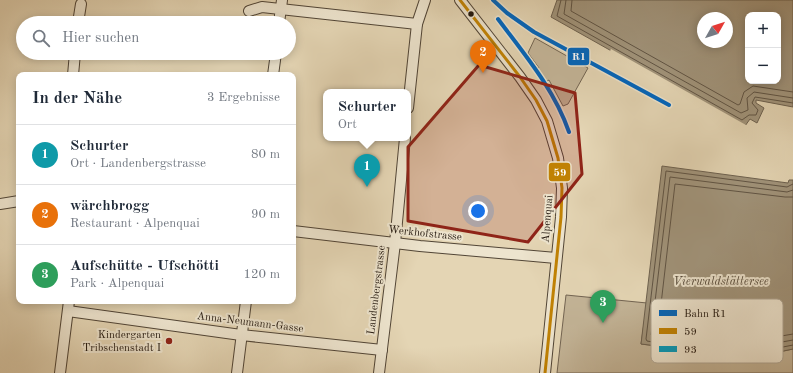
<!DOCTYPE html>
<html lang="de">
<head>
<meta charset="utf-8">
<style>
	:root { --surface:#fff; --page:#f6f6f7; --text:#1f2937; --muted:#747a83; --line:#e0e1e3; --accent:#8f2418 }
	body { margin:0; font-family:"Old Standard TT",serif; background:var(--page); color:var(--text) }
	.controls { position:absolute; right:12px; top:12px; display:grid; overflow:hidden; border-radius:8px; box-shadow:0 2px 10px #0003 }
	.controls button { width:36px; height:36px; display:grid; place-items:center; padding:0; border:0; border-bottom:1px solid var(--line); background:var(--surface); color:var(--text); font:20px sans-serif }
	.compass { position:absolute; left:697px; top:12px; width:36px; height:36px; border-radius:50%; background:var(--surface); box-shadow:0 2px 10px #0003; rotate:51deg }
	.you { position:absolute; left:478px; top:211px; width:14px; height:14px; margin:-10px; border:3px solid #fff; border-radius:50%; background:#1a73e8; box-shadow:0 0 0 6px #1a73e833 }
	.badge { display:grid; place-items:center; width:26px; height:26px; border-radius:50%; background:var(--accent); color:#fff; font-size:13px; font-weight:700 }
	.pin { position:absolute; translate:-50% -33px; filter:drop-shadow(0 1px 2px #0008) }
	.pin::after { content:''; position:absolute; top:21px; width:14px; height:12px; background:inherit; clip-path:polygon(0 0,100% 0,50% 100%) }
	.popup { position:absolute; left:323px; top:89px; width:88px; height:52px; box-sizing:border-box; display:grid; place-content:center; border-radius:8px; background:var(--surface); filter:drop-shadow(0 1px 3px #0005); font-size:13px; white-space:nowrap; color:var(--muted) }
	.popup b { font-size:15px; color:var(--text) }
	.popup::after { content:''; position:absolute; left:50%; top:100%; margin-left:-8px; border:8px solid transparent; border-top-color:var(--surface) }
	.list { margin:0; padding:0; list-style:none }
	h2 { display:flex; justify-content:space-between; align-items:center; height:52px; margin:0; padding:0 16px; font-size:17px }
	h2 small { font-size:13px; font-weight:400; color:var(--muted) }
	.list li { display:grid; grid-template-columns:26px 1fr auto; gap:12px; align-items:center; box-sizing:border-box; height:60px; padding:0 16px; border-top:1px solid var(--line) }
	.list b { display:block; font-size:15px; white-space:nowrap }
	.list p { margin:0; font-size:13px; white-space:nowrap; color:var(--muted) }
	.list em { font-size:13px; font-style:normal; color:var(--muted) }
	.icon { flex:none; width:22px; height:22px; fill:none; stroke:currentColor; stroke-width:2; stroke-linecap:round; stroke-linejoin:round }
	.map { position:relative; flex:none; width:793px; height:373px; overflow:hidden }
	.search { position:absolute; background:var(--surface); box-shadow:0 2px 10px #0003; left:16px; top:16px; width:280px; height:44px; display:flex; align-items:center; gap:10px; box-sizing:border-box; padding:0 14px; border-radius:22px; color:var(--muted); font-size:15px }
	.panel { position:absolute; background:var(--surface); box-shadow:0 2px 10px #0003; left:16px; top:72px; width:280px; height:232px; border-radius:8px }
	.map>svg:first-child { display:block }
	.green { fill:#c3b497; stroke:#726452 }
	.water { fill:#a1947b; stroke:#6d614f; fill-rule:evenodd }
	.pier { fill:#e4d5b4 }
	.lines { fill:none; stroke-linecap:round; stroke-linejoin:round }
	.shore { stroke:#605444; stroke-width:1 }
	.street-casing { stroke:#514536; stroke-width:12 }
	.street { stroke:#ede4ce; stroke-width:10 }
	.bus-1-casing { stroke:#ede4ce; stroke-width:6 }
	.bus-1 { stroke:#c18203; stroke-width:3 }
	.rail-1-casing { stroke:#ede4ce; stroke-width:7 }
	.rail-1 { stroke:#0065bd; stroke-width:4 }
	.marked { fill:#8f2418; fill-opacity:0.2; stroke:#8f2418; stroke-width:3; stroke-linejoin:round }
	.bus-dot { fill:#20150c; stroke:#ede4ce; stroke-width:1.5 }
	.poi-dot { fill:#8f2418; stroke:#ede4ce; stroke-width:1.5 }
	.labels { text-anchor:middle; dominant-baseline:central; stroke-width:4; stroke-linejoin:round; paint-order:stroke }
	.street-label { font-size:11px; fill:#20150c; stroke:#ede4ce }
	.poi-label { font-size:11px; fill:#20150c; stroke:#ede4ce; text-anchor:end }
	.water-label { font-size:12px; font-style:italic; fill:#544838; stroke:#ede4ce }
	.key { fill:#ede4ce; stroke:#b0a694; stroke-width:1 }
	.key-label { font-size:11px; fill:#20150c }
	.line-badge { stroke:#ede4ce; stroke-width:1.5 }
	.badge-label { font-size:11px; text-anchor:middle; font-weight:bold; fill:#fff }
</style>
</head>
<body>
<div class="map">
<svg width="793" height="373" viewBox="0 0 793 373">
	<rect width="100%" height="100%" fill="#e4d5b4"/>
	<filter id="stains"><feTurbulence type="fractalNoise" baseFrequency=".005" numOctaves="4"/><feColorMatrix values="0 0 0 0 .2 0 0 0 0 .09 0 0 0 0 .02 0 0 0 .5 -.17"/></filter>
	<radialGradient id="worn" r=".72"><stop offset=".6" stop-color="#630" stop-opacity="0"/><stop offset="1" stop-color="#630" stop-opacity=".3"/></radialGradient>
	<!-- green -->
	<g class="green">
		<path d="M535,38L588,68L568,104L563,106L549,80L542,84L534,71L539,68L528,53Z"/>
		<path d="M566,295L647,303L641,344L769,360L774,353L793,349V373H557Z"/>
	</g>
	<!-- water -->
	<g class="water">
		<path d="M557,0H793V107L756,100V103L764,108L757,123L750,119L745,126L551,17ZM748,15H778V81H748ZM703,18H727V42H703Z"/>
		<path d="M662,166L788,183L789,180H793V349L774,353L770,360L641,344Z"/>
	</g>
	<!-- pier -->
	<path class="pier" d="M611,49L746,125H748L746,128L609,53Z"/>
	<g class="lines">
		<!-- shore -->
		<g class="shore">
			<path d="M561,0L557,16L742,120L749,115H756L758,110L752,103L755,97L793,103"/>
			<path d="M566,0L564,14L741,113L748,110L747,98L754,92L793,98"/>
			<path d="M572,0L571,11L738,105L740,104L744,92L753,86L793,92"/>
			<path d="M793,184L787,187L666,171L646,339L647,341L664,344L766,356L773,349L793,345"/>
			<path d="M793,190L787,192L670,177L651,335L653,337L664,339L764,351L771,344L793,340"/>
			<path d="M793,197H785L675,184L658,330L665,333L761,344L770,338L793,334"/>
		</g>
		<defs>
			<g id="street">
				<path d="M460,0L520,77L536,100L547,121L558,158L562,188L561,217L545,373"/>
				<path d="M249,11L262,7L417,24"/>
				<path d="M78,23L81,4"/>
				<path d="M279,23L282,0"/>
				<path d="M73,75L75,53"/>
				<path d="M273,75L276,53"/>
				<path d="M408,108L417,24L425,0"/>
				<path d="M0,204L19,201"/>
				<path d="M293,231L420,246L556,258"/>
				<path d="M68,311L241,335L382,350"/>
				<path d="M60,373L69,301"/>
				<path d="M237,373L246,301"/>
				<path d="M379,373L395,243L405,138"/>
			</g>
		</defs>
		<!-- street casing -->
		<use href="#street" class="street-casing"/>
		<!-- street -->
		<use href="#street" class="street"/>
		<defs>
			<path id="bus-1" d="M460,0L520,77L536,100L547,121L558,158L562,188L561,217L545,373"/>
		</defs>
		<!-- bus-1 casing -->
		<use href="#bus-1" class="bus-1-casing"/>
		<!-- bus-1 -->
		<use href="#bus-1" class="bus-1"/>
		<defs>
			<g id="rail-1">
				<path d="M493,0L507,13L534,32L669,105"/>
				<path d="M498,19C525,55 554,89 569,132"/>
			</g>
		</defs>
		<!-- rail-1 casing -->
		<use href="#rail-1" class="rail-1-casing"/>
		<!-- rail-1 -->
		<use href="#rail-1" class="rail-1"/>
	</g>
	<!-- marked area -->
	<path class="marked" d="M479,65L575,93L582,174L528,242L408,221V147Z"/>
	<!-- markers -->
	<circle class="bus-dot" cx="471" cy="14" r="3.5"/>
	<circle class="poi-dot" cx="169" cy="341" r="4"/>
	<g class="labels">
		<!-- street labels -->
		<g class="street-label">
			<text transform="translate(548 219) rotate(-85)">Alpenquai</text>
			<text transform="translate(425 234) rotate(6)">Werkhofstrasse</text>
			<text transform="translate(377 290) rotate(-83)">Landenbergstrasse</text>
			<text transform="translate(250 323) rotate(7)">Anna-Neumann-Gasse</text>
		</g>
		<!-- poi labels -->
		<g class="poi-label">
			<text x="161" y="335">Kindergarten<tspan x="161" dy="13">Tribschenstadt I</tspan></text>
		</g>
		<!-- water labels -->
		<g class="water-label">
			<text x="721" y="282">Vierwaldstättersee</text>
		</g>
	</g>
	<!-- legend -->
	<rect x="651" y="299" width="132" height="64" rx="6" class="key"/>
	<rect x="659" y="310" width="18" height="6" fill="#0065bd"/>
	<rect x="659" y="328" width="18" height="6" fill="#c18203"/>
	<rect x="659" y="346" width="18" height="6" fill="#039abb"/>
	<g class="key-label">
		<text x="684" y="317">Bahn R1</text>
		<text x="684" y="335">59</text>
		<text x="684" y="353">93</text>
	</g>
	<g class="line-badge">
		<rect x="567" y="47" width="23" height="19" rx="4" fill="#0065bd"/>
		<rect x="548" y="162" width="23" height="20" rx="4" fill="#c18203"/>
	</g>
	<g class="badge-label">
		<text x="579" y="60">R1</text>
		<text x="560" y="176">59</text>
	</g>
	<rect width="100%" height="100%" filter="url(#stains)"/>
	<rect width="100%" height="100%" fill="url(#worn)"/>
</svg>
<div class="controls">
<button>+</button>
<button>−</button>
</div>
<svg class="compass" viewBox="-18 -18 36 36"><path d="M0-13l5 13h-10z" fill="#e53935"/><path d="M0 13l5-13h-10z" fill="#747a83"/></svg>
<div class="you"></div>
<div class="pin badge" style="left:367px;top:187px;background:#0f9aa8">1</div>
<div class="popup"><b>Schurter</b>Ort</div>
<div class="pin badge" style="left:483px;top:73px;background:#e8710a">2</div>
<div class="pin badge" style="left:603px;top:323px;background:#2e9e5b">3</div>
<div class="search"><svg class="icon" aria-label="search" viewBox="0 0 24 24"><circle cx="10" cy="10" r="6"/><path d="M15 15l6 6"/></svg>Hier suchen</div>
<section class="panel">
<h2>In der Nähe<small>3 Ergebnisse</small></h2>
<ul class="list">
<li><span class="badge" style="background:#0f9aa8">1</span><div><b>Schurter</b><p>Ort · Landenbergstrasse</p></div><em>80 m</em></li>
<li><span class="badge" style="background:#e8710a">2</span><div><b>wärchbrogg</b><p>Restaurant · Alpenquai</p></div><em>90 m</em></li>
<li><span class="badge" style="background:#2e9e5b">3</span><div><b>Aufschütte - Ufschötti</b><p>Park · Alpenquai</p></div><em>120 m</em></li>
</ul>
</section>
</div>
</body>
</html>
